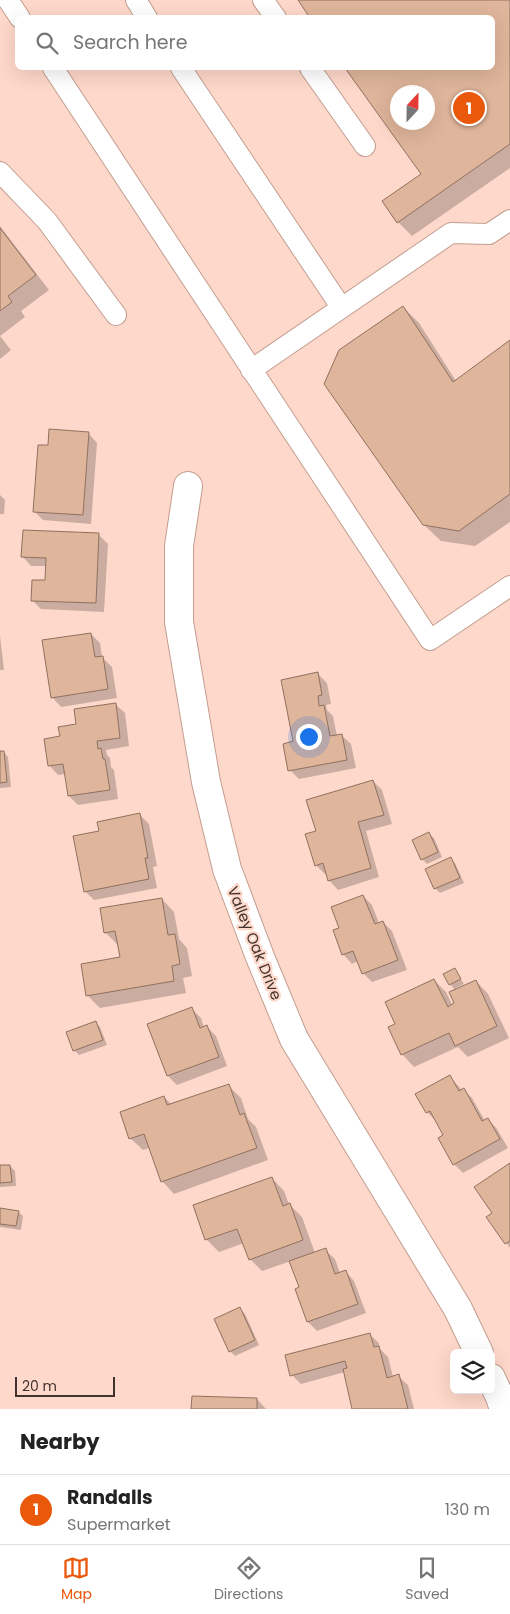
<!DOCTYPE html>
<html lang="en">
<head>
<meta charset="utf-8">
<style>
	:root { --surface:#fff; --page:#f6f6f6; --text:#222; --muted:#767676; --line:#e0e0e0; --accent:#ea580c }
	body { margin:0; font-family:Poppins,sans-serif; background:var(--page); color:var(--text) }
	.controls { position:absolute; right:15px; bottom:15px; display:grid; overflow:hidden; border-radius:8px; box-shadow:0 5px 20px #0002 }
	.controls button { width:45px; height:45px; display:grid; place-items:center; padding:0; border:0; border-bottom:1px solid var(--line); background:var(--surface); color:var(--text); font:25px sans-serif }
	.compass { position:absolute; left:390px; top:85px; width:45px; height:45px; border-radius:50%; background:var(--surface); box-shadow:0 5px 20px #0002; rotate:22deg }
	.scale { position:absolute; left:15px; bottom:12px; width:100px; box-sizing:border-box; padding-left:5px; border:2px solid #42332e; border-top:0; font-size:14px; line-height:18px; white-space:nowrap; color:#42332e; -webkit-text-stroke:4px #fed8ca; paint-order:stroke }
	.you { position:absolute; left:308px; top:736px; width:18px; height:18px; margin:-12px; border:4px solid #fff; border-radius:50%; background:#1a73e8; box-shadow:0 0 0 8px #1a73e833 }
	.badge { display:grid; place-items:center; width:32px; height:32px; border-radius:50%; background:var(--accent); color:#fff; font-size:16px; font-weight:700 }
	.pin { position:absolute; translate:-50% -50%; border:2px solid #fff; box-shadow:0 1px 5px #0006 }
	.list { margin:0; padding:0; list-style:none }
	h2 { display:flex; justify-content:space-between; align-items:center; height:65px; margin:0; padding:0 20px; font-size:21px }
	h2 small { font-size:16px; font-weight:400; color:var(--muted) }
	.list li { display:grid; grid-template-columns:32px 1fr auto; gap:15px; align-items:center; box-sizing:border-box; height:70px; padding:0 20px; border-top:1px solid var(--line) }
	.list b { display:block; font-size:19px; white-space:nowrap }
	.list p { margin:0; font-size:16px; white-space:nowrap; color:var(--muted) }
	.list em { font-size:16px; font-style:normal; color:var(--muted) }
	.icon { flex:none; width:28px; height:28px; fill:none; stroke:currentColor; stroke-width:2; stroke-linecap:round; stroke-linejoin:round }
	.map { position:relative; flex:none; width:510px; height:1409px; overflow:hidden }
	.search { position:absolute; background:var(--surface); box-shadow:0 5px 20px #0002; left:15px; right:15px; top:15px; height:55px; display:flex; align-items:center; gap:12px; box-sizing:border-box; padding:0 18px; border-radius:8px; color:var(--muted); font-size:19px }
	.sheet { height:135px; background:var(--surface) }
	nav { display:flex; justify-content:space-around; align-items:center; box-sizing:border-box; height:70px; border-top:1px solid var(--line); background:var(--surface); font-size:14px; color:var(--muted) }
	nav a { display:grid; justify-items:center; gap:2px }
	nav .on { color:var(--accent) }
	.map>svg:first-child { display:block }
	.shadow { fill:#0003; fill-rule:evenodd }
	.building { fill:#dfb59b; stroke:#90715f; fill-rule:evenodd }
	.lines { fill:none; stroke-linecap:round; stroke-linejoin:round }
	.service-casing { stroke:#c29e90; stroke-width:22 }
	.minor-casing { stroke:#c29e90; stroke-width:30 }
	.service { stroke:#fff; stroke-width:20 }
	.minor { stroke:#fff; stroke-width:28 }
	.labels { text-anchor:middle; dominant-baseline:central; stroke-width:4.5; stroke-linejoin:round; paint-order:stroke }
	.street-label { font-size:15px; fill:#42332e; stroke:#fed8ca }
</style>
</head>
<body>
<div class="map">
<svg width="510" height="1409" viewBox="0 0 510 1409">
	<rect width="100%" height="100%" fill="#fed8ca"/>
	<!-- shadow -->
	<g class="shadow">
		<path d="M299,0H510V168L412,236L398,222L384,202L422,174L347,68H492V18ZM398,92H428V122H398Z"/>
		<path d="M0,226L49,290L21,311L25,317L0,336L11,350L0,359Z"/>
		<path d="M403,307L419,323L456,381L510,341V522L475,546L441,541L424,525Z"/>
		<path d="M88,433L97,443L91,524L43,520L34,511Z"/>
		<path d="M0,495L5,500L4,514H0Z"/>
		<path d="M98,534L108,544L104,612L41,609L32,600L46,582L47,566H31L22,556Z"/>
		<path d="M91,634L100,643L102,657L112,667L117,698L61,707L52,697Z"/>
		<path d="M0,636L4,670H0Z"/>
		<path d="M317,673L327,683L331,704L326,705L327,710L333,716L337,736L341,735L351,744L356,768L299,779L290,770L295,742Z"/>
		<path d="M115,704L125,713L129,746L106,750L107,755L110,758L111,767L114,770L118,799L78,805L69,796L66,774L58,775L49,765L61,737L78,725Z"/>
		<path d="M0,752H4L8,757L11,787L0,788Z"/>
		<path d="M373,781L382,790L392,824L366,831L379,877L338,890L329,880L327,874H325L316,865L317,832Z"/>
		<path d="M140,815L149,824L157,866L153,867L157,888L94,900L85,891L100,832Z"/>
		<path d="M429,834L434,838L442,857L427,864L422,859Z"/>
		<path d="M451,859L455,863L464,883L440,893L435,888L427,869Z"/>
		<path d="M363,896L372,905L379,923L383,922L392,931L407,970L372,982L363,973L358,961L352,964L343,954L340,929Z"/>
		<path d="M162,899L174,912L179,939L187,948L192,976L183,978L186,993L100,1008L87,995L121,958L119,944H117L105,932Z"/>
		<path d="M455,970L464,984L456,988L457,990L476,981L488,994L509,1038L468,1057L458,1047L414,1067L402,1054L389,1028L396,1024L434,980L446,992L453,1006L456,1004V991L450,984Z"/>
		<path d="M192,1009L201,1018L204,1028L207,1027L216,1036L227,1066L177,1085L168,1076Z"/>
		<path d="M95,1022L100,1027L107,1045L79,1055L74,1050Z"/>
		<path d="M450,1077L462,1090L463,1089L472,1098L485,1121L488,1119L497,1129L508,1148L463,1173L454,1164L445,1135L436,1121L427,1112Z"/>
		<path d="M228,1085L241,1098L248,1119L256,1127L268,1160L174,1194L162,1181L150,1148L143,1150L130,1138L164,1097L172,1105Z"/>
		<path d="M510,1164V1248L488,1217L494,1214Z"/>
		<path d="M0,1166H10L15,1171L16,1186L0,1187Z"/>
		<path d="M272,1178L284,1191L289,1204L302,1217L315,1253L325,1250L335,1259L340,1273L345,1271L354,1281L366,1313L317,1331L308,1322L301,1288L291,1261L262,1271L250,1259L244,1243L219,1252L207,1240L195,1206Z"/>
		<path d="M0,1209L18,1212L23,1216L21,1230L0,1227Z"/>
		<path d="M240,1309L245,1314L259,1345L235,1356L230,1351Z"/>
		<path d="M369,1334L379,1343L380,1349L388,1357L393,1377L398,1376L408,1385L414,1409H354L345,1372L301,1384L292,1375Z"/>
		<path d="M257,1399L266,1409H193Z"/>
	</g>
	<!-- building -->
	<g class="building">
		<path d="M298,0H510V144L397,223L382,201L421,174L345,68H492V18H310ZM398,92H428V122H398Z"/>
		<path d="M0,228L36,275L8,296L12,302L0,311Z"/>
		<path d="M403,306L453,382L510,340V494L459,531L423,525L324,384L339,350Z"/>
		<path d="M49,429L89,432L83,515L33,512L38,445H48Z"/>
		<path d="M23,530L99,533L96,603L31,601L32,580H45L46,558L21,557Z"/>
		<path d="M91,633L95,657L103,656L108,689L51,698L42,640Z"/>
		<path d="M318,672L322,695L318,696L319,706L324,705L330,736L342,734L347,760L288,771L283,744L293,741L281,680Z"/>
		<path d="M116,703L120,738L97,741L98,749L101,748L103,759H105L110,790L68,796L63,764L48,766L44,739L60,736L58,727L76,724L74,709Z"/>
		<path d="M0,751H4L7,782L0,783Z"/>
		<path d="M373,780L384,815L358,822L371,868L328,881L323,863L315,866L305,834L316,831L306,800Z"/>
		<path d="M140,813L148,858H145L149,879L84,892L73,836L99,831L97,822Z"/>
		<path d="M429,832L438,852L421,860L412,840Z"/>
		<path d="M451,857L460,878L434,889L425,869Z"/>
		<path d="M363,895L375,924L383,921L398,960L362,974L353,951L342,955L333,930L339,928L331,907Z"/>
		<path d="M162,898L168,935L175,934L180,964L172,966L174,981L86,996L81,964L120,957L115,931L104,933L100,908Z"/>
		<path d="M455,968L461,979L449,985L443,974Z"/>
		<path d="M434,979L448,1007L454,1003L449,992L476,980L497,1026L455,1046L449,1033L401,1055L388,1027L395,1024L385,1002Z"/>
		<path d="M192,1007L200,1028L207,1025L219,1057L167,1076L147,1024Z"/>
		<path d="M96,1021L103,1040L73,1051L66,1032Z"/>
		<path d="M450,1075L459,1091L464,1088L482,1121L488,1118L500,1139L453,1165L438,1138L443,1135L430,1111L426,1113L415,1094Z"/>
		<path d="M229,1084L240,1115L244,1113L257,1148L161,1182L144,1134L129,1139L120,1112L164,1096L167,1105Z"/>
		<path d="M510,1163V1241L505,1244L486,1217L492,1213L474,1187Z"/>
		<path d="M0,1165H10L12,1182L0,1183Z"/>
		<path d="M272,1177L283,1206L290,1203L303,1240L249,1260L237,1229L205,1240L193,1205Z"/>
		<path d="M0,1208L19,1211L16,1226L0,1224Z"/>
		<path d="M326,1248L335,1274L346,1270L358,1304L307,1322L295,1289L299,1287L289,1261Z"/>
		<path d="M240,1307L255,1340L229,1352L214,1319Z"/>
		<path d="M370,1333L374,1347L379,1346L387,1378L399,1374L408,1409H352L343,1369L347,1368L345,1361L290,1376L285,1355Z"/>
		<path d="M192,1396L257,1398V1409H191Z"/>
	</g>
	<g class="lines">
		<defs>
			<g id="service">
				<path d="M8,0L20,18"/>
				<path d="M136,0L147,18"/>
				<path d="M263,0L276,18"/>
				<path d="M53,68L430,640L510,586"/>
				<path d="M181,68L341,307"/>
				<path d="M310,68L365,146"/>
				<path d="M0,172L47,221L116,315"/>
				<path d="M251,370L451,233L489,234L510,220"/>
			</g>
			<g id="minor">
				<path d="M188,486L179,546V622L206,782L227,869L260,957L294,1039L458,1309L479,1353"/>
				<path d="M491,1378L500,1397L504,1409"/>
			</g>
		</defs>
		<!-- service casing -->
		<use href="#service" class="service-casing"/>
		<!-- minor casing -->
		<use href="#minor" class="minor-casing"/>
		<!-- service -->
		<use href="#service" class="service"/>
		<!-- minor -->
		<use href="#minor" class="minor"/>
	</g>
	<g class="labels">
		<!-- street labels -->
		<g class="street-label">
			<text transform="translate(255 943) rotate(68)">Valley Oak Drive</text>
		</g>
	</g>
</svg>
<div class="controls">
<button><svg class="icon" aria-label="layers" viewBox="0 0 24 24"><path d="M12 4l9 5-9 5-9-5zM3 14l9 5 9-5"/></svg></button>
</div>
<svg class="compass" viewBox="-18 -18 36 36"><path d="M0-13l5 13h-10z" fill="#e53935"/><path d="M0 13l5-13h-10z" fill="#767676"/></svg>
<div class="scale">20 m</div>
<div class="you"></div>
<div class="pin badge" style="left:469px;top:108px">1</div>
<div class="search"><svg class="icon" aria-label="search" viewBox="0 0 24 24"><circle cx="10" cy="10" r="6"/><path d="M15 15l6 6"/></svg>Search here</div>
</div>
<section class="sheet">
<h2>Nearby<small></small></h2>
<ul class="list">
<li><span class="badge">1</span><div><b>Randalls</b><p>Supermarket</p></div><em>130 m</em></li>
</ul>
</section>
<nav>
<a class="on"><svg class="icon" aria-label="map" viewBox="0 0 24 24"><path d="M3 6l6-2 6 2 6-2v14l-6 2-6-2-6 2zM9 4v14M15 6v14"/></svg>Map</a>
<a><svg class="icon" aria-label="directions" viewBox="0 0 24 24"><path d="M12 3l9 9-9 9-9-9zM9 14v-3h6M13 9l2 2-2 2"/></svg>Directions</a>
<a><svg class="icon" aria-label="saved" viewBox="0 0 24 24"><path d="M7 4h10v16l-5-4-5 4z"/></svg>Saved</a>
</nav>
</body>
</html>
